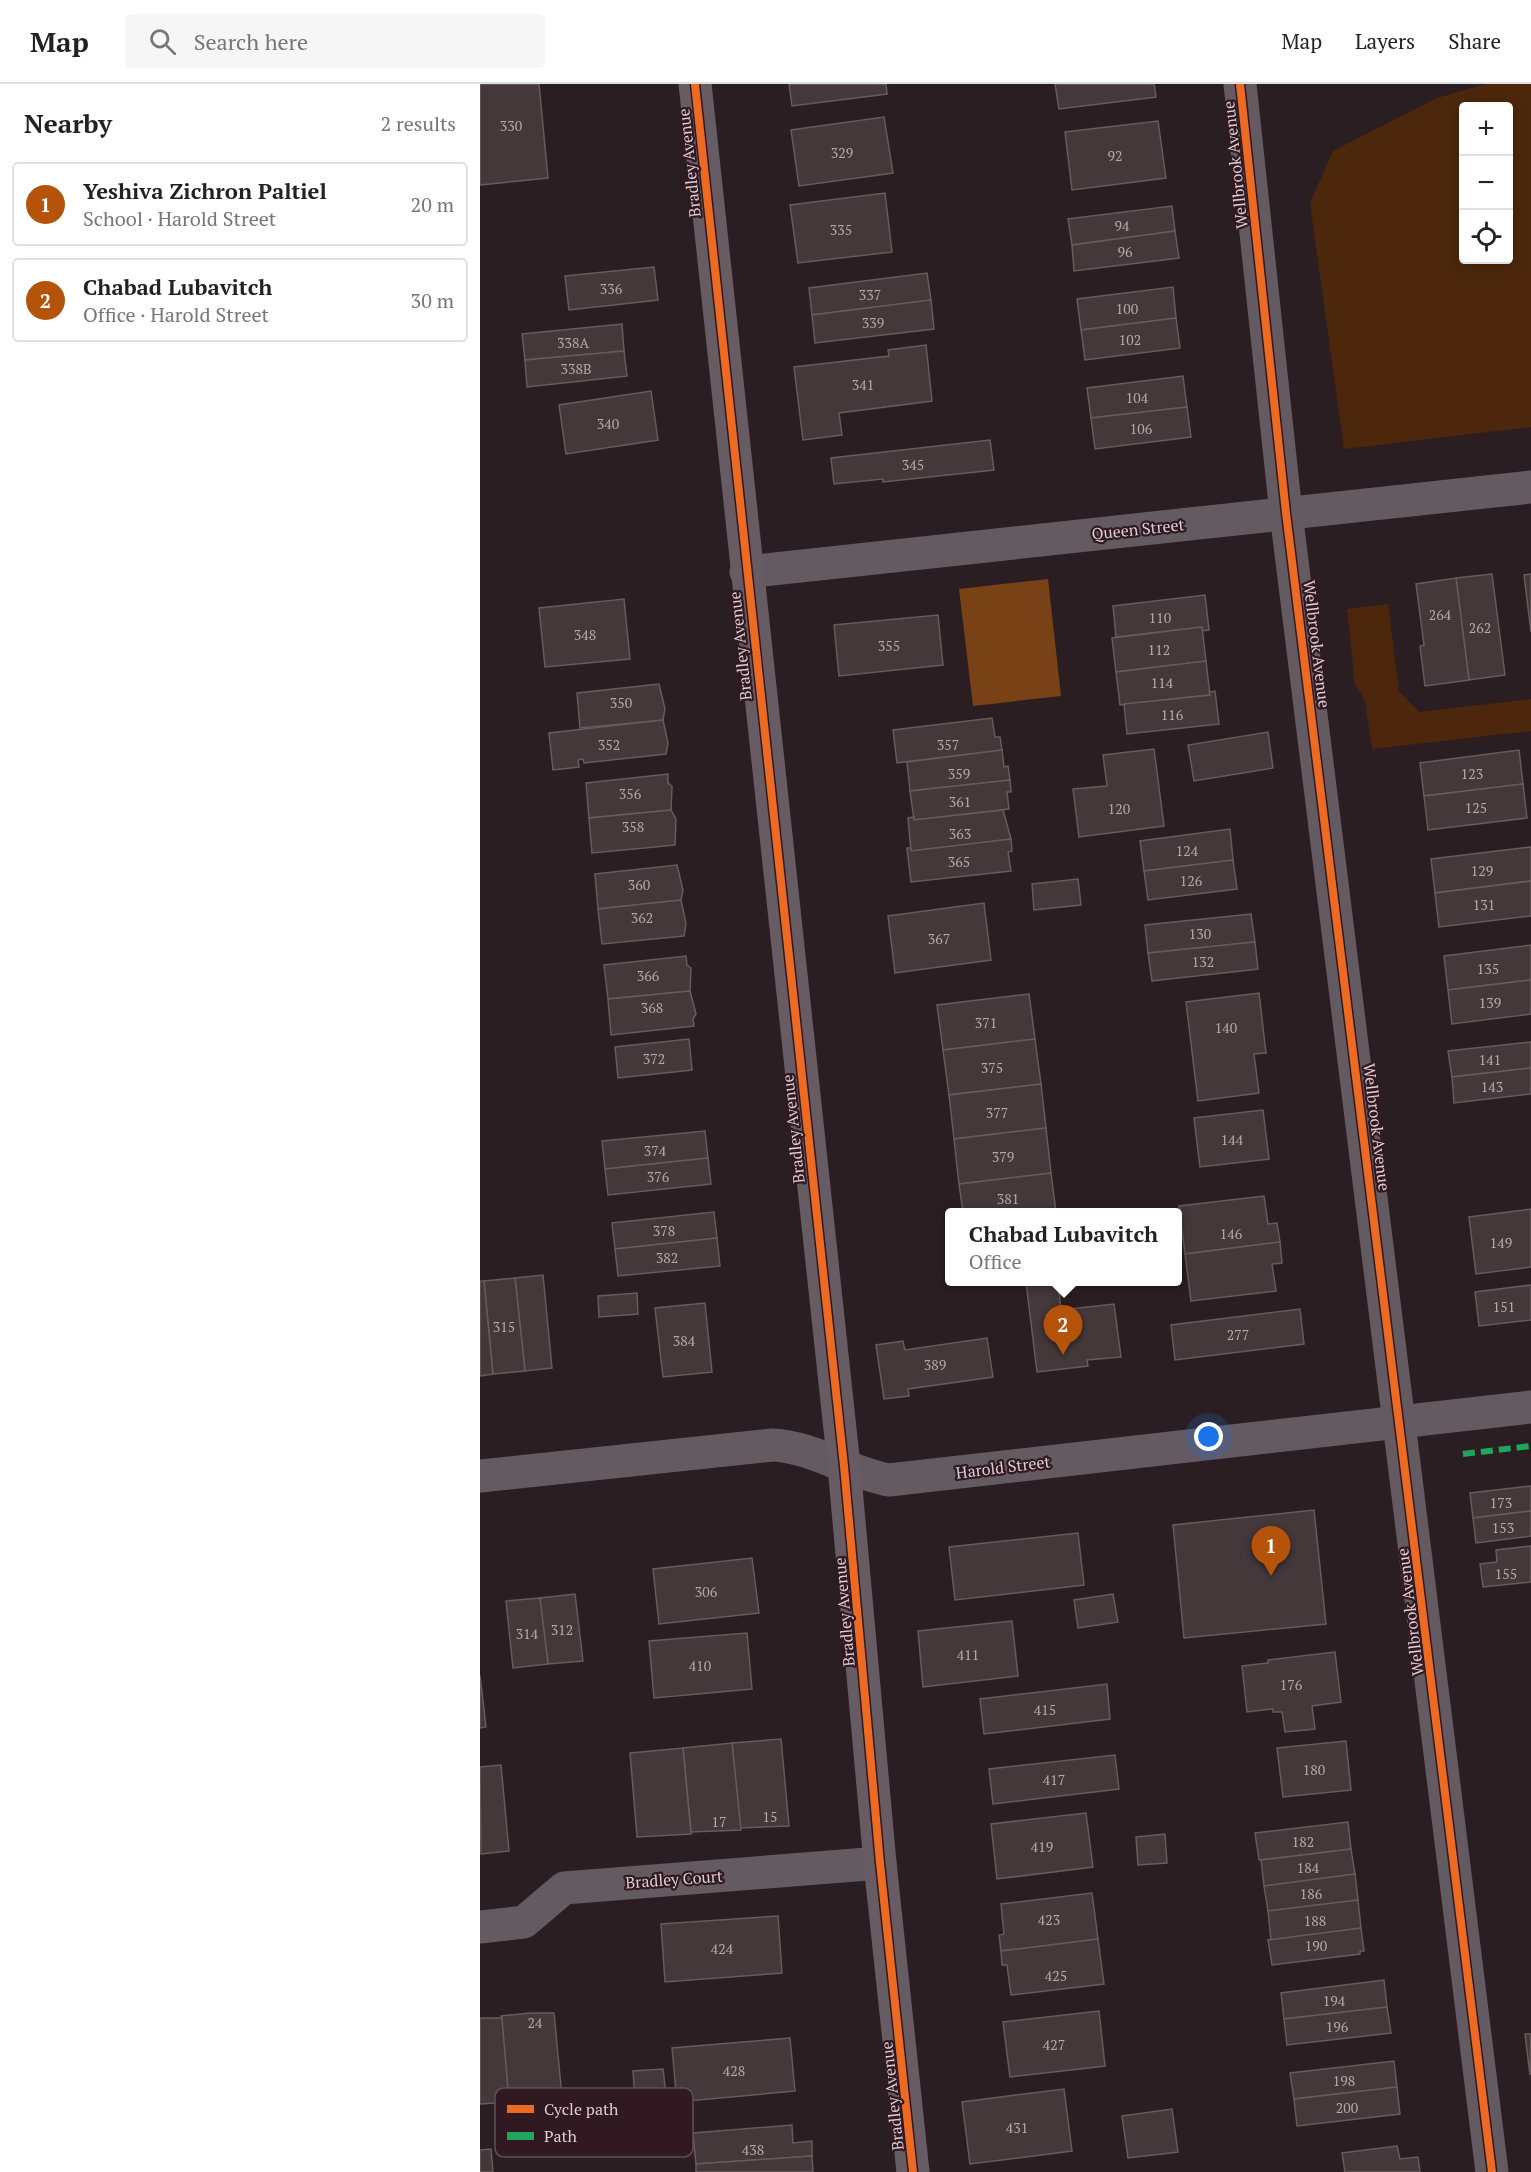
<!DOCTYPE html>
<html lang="en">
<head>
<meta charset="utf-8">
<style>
	:root { --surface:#fff; --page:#f6f6f6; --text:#222; --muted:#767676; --line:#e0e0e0; --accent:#b45309 }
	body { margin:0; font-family:"PT Serif",serif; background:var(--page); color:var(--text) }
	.controls { position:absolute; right:18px; top:18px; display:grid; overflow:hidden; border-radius:6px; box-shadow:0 3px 15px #0003 }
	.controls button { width:54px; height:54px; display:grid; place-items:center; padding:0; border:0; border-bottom:2px solid var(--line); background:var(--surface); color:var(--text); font:30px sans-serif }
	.you { position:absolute; left:729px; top:1353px; width:21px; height:21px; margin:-15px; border:4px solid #fff; border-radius:50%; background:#1a73e8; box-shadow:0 0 0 9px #1a73e833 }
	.badge { display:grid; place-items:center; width:39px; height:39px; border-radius:50%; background:var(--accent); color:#fff; font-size:20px; font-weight:700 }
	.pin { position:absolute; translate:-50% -50px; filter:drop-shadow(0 2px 3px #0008) }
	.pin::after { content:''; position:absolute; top:32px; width:21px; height:18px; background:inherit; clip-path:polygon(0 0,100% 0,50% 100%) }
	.popup { position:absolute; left:465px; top:1124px; width:237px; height:78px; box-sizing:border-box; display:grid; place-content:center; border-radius:6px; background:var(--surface); filter:drop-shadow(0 2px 4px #0005); font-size:20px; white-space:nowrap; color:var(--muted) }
	.popup b { font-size:22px; color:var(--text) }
	.popup::after { content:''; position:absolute; left:50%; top:100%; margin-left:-12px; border:12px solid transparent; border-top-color:var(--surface) }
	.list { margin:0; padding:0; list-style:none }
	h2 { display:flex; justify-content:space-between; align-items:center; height:78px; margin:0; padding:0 24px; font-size:26px }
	h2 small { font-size:20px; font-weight:400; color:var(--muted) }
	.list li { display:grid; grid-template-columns:39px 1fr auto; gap:18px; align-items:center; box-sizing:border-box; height:84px; margin:0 12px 12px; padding:0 12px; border:2px solid var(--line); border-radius:6px }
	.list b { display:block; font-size:22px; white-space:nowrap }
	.list p { margin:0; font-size:20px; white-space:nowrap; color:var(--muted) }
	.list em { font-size:20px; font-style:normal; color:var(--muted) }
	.icon { flex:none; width:33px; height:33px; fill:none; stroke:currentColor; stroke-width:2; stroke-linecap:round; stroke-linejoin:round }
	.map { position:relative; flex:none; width:1051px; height:2088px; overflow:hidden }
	header { display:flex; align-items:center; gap:36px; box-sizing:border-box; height:84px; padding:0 30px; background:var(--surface); border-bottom:2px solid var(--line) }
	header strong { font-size:28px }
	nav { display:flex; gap:33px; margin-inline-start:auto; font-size:21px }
	.search { width:420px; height:54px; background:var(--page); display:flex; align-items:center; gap:15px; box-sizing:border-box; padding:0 21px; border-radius:6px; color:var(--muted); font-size:22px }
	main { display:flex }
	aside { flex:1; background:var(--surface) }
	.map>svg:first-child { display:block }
	.green { fill:#4c270b; fill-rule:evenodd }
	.forest { fill:#784116 }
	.building { fill:#44383a; stroke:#675b5c; stroke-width:1.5 }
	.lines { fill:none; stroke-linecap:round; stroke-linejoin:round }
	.street { stroke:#645a61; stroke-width:33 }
	.secondary { stroke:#675b64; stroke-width:33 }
	.quiet { stroke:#20a55d; stroke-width:6; stroke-dasharray:12 6; stroke-linecap:butt }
	.cycleway-casing { stroke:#301921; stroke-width:11 }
	.cycleway { stroke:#ed6a23; stroke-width:8 }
	.labels { text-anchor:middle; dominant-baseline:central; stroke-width:4.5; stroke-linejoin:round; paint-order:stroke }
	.number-label { font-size:14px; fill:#b8a8ad }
	.street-label { font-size:16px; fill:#deced3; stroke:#301921 }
	.key { fill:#301921; stroke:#644f56; stroke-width:1.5 }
	.key-label { font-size:16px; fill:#deced3 }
</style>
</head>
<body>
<header>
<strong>Map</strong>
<div class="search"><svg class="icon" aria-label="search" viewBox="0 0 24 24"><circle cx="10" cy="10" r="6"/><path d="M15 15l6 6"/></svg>Search here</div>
<nav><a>Map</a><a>Layers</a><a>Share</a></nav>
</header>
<main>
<aside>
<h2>Nearby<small>2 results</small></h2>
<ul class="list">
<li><span class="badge">1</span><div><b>Yeshiva Zichron Paltiel</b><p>School · Harold Street</p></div><em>20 m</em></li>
<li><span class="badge">2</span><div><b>Chabad Lubavitch</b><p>Office · Harold Street</p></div><em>30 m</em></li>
</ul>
</aside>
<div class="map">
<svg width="1051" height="2088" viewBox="0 0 1051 2088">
	<rect width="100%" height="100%" fill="#2b1e22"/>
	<!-- green -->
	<g class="green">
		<path d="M1006,0H1051V343L864,365L830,119L853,67L957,14ZM984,22H1028V176H984Z"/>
		<path d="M908,520L919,607L939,628L1051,615V647L892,665L885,617L875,601L867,525Z"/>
	</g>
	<!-- forest -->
	<path class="forest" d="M568,495L581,612L493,622L479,505Z"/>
	<!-- building -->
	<g class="building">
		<path d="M0,0H59L68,94L0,101Z"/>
		<path d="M309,0H406L407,10L312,22Z"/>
		<path d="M575,0H674L676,13L579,25Z"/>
		<path d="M404,33L413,89L319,102L311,46Z"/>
		<path d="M678,37L686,94L592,106L585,48Z"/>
		<path d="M405,109L412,168L318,179L310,121Z"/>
		<path d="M692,122L695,147L592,161L588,135Z"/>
		<path d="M695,147L699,174L594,187L592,161Z"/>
		<path d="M174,183L178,216L89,226L85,192Z"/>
		<path d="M447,189L451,216L332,231L329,204Z"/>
		<path d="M693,203L696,234L601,246L597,215Z"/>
		<path d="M451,216L454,245L335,259L332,231Z"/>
		<path d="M696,234L700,264L605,276L601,246Z"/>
		<path d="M142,240L144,267L45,276L42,250Z"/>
		<path d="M446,261L452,317L359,329L362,351L323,356L314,283L409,272L408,266Z"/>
		<path d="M144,267L147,292L47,303L45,276Z"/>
		<path d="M703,292L707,323L611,334L607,304Z"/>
		<path d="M171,307L178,356L86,370L79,321Z"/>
		<path d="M707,323L711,353L615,365L611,334Z"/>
		<path d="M510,356L514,386L403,398V395L354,400L351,374Z"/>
		<path d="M1012,490L1025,591L989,596L976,494Z"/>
		<path d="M1051,490V548L1044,491Z"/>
		<path d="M976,494L989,596L945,602L940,562L944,561L936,500Z"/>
		<path d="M725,511L729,546L722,547V543L636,553L633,522Z"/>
		<path d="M144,515L150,575L65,583L59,524Z"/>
		<path d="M458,531L463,581L359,592L354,541Z"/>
		<path d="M722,543L726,577L636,588L632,554Z"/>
		<path d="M726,577L730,611L640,621L636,588Z"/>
		<path d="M179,600L185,625L183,636L100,644L97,609Z"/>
		<path d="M735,607L739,640L647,650L644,620L730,611L729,608Z"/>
		<path d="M512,634L515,653H520L522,666L417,679L413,646Z"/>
		<path d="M183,636L188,659L186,670L104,679L103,675L98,676L99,683L73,686L69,649Z"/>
		<path d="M788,648L793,684L714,697L708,661Z"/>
		<path d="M674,665L684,742L599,753L593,705L627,702L623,671Z"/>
		<path d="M522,666L524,683L528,682L530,696L430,707L427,678Z"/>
		<path d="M1039,666L1043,700L944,712L940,679Z"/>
		<path d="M188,690V699L192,702L191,726L109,734L106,699Z"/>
		<path d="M530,696L531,708H527L529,725L434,736L430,707Z"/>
		<path d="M1043,700L1047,734L948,746L944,712Z"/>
		<path d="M191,726L196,735L195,761L112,769L109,734Z"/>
		<path d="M523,726L531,755L431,767L428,734L434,733V736Z"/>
		<path d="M750,745L753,776L664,787L660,757Z"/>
		<path d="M531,755L532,767L528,768L531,787L431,798L427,764H431V767Z"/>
		<path d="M1051,763V797L955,809L951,775Z"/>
		<path d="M753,776L757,805L668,816L664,787Z"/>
		<path d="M197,781L203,806L201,816L118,825L115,790Z"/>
		<path d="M598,795L601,821L554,826L552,800Z"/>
		<path d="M1051,797V832L959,843L955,809Z"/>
		<path d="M201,816L206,840L204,852L122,860L118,825Z"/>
		<path d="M504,819L511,876L415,889L408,832Z"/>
		<path d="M771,830L775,858L668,869L665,841Z"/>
		<path d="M775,858L778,885L672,897L668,869Z"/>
		<path d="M1051,861V896L968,906L964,872Z"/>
		<path d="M206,872L207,881L211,884L210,907L128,915L124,881Z"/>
		<path d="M1051,896V930L972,940L968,906Z"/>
		<path d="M210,907L216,930L213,935L214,942L131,951L128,915Z"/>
		<path d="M779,909L786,969L774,970L779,1009L718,1017L706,918Z"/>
		<path d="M549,910L555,955L463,966L457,921Z"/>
		<path d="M209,955L212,986L138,994L135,963Z"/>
		<path d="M555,955L561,1000L469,1011L463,966Z"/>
		<path d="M1051,958V984L972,993L968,967Z"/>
		<path d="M1051,984V1010L974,1019L972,993Z"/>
		<path d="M561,1000L566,1044L474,1055L469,1011Z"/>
		<path d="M783,1026L789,1075L720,1083L714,1034Z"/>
		<path d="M566,1044L571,1089L479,1100L474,1055Z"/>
		<path d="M225,1047L228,1074L125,1085L122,1057Z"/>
		<path d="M228,1074L231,1100L128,1111L125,1085Z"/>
		<path d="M571,1089L576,1128H483L479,1100Z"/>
		<path d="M784,1112L788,1140L797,1139L800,1158L705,1170L699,1122Z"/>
		<path d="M1051,1125V1183L996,1190L989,1133Z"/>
		<path d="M234,1128L237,1154L135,1165L132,1139Z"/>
		<path d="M237,1154L240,1182L138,1192L135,1165Z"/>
		<path d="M800,1158L802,1179L792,1180L796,1207L711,1217L705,1170Z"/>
		<path d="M63,1191L72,1284L45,1287L35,1194Z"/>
		<path d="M35,1194L45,1287L13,1290L4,1197Z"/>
		<path d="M0,1197H4L13,1290L0,1292Z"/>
		<path d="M546,1198H578L581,1226L634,1220L641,1273L607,1276L608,1282L557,1288Z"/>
		<path d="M1051,1201V1236L999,1242L995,1208Z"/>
		<path d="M157,1209L158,1230L119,1233L118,1212Z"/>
		<path d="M225,1219L232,1288L183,1293L175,1224Z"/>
		<path d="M820,1225L824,1260L695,1276L691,1241Z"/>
		<path d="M507,1254L513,1293L428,1305L429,1312L404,1315L396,1261L423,1257L425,1266Z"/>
		<path d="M1051,1402V1427L993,1434L990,1409Z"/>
		<path d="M834,1426L846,1540L704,1554L693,1441Z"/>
		<path d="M1051,1427V1452L996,1459L993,1434Z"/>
		<path d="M598,1449L604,1501L475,1516L469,1463Z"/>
		<path d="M1051,1462V1498L1003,1503L1000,1480L1017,1478L1016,1466Z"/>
		<path d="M272,1474L279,1529L179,1540L173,1485Z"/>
		<path d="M95,1510L103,1577L68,1580L60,1514Z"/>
		<path d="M633,1510L638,1538L598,1544L594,1516Z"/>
		<path d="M60,1514L68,1580L33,1584L26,1517Z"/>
		<path d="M532,1537L538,1592L443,1603L438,1547Z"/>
		<path d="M267,1549L272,1605L174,1614L169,1557Z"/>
		<path d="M855,1568L861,1618L832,1622L835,1645L805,1648L802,1628H793V1625L767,1628L762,1582L788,1579V1576Z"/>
		<path d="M0,1591L6,1643L0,1644Z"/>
		<path d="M627,1600L630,1635L504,1650L500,1615Z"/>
		<path d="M301,1655L309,1742L260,1744L252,1659Z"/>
		<path d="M866,1657L871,1706L803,1713L797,1664Z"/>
		<path d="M252,1659L261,1746L211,1748L203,1664Z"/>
		<path d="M203,1664L211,1750L157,1753L150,1669Z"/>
		<path d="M635,1671L639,1705L513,1720L509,1685Z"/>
		<path d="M21,1681L29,1767L1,1770L0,1683Z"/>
		<path d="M606,1729L613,1783L517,1795L511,1740Z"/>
		<path d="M868,1738L871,1765L779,1776L775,1749Z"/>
		<path d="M685,1750L687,1779L658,1781L656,1753Z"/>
		<path d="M871,1765L875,1790L784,1802L781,1776Z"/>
		<path d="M875,1790L878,1816L788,1827L784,1802Z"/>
		<path d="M612,1809L618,1855L521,1867L519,1851L524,1850L521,1820Z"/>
		<path d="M878,1816L881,1844L791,1856L788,1827Z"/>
		<path d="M298,1832L302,1889L185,1898L181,1840Z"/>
		<path d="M881,1844L884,1867H880V1870L792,1881L788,1856Z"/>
		<path d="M618,1855L624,1900L531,1911L527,1881H522L521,1867Z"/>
		<path d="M904,1896L907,1923L804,1935L801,1909Z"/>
		<path d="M907,1923L911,1949L807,1961L804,1935Z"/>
		<path d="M619,1927L625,1982L530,1993L523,1938Z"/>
		<path d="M50,1929H74L82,2013L29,2018L21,1932Z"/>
		<path d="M0,1934H22L29,2018L0,2020Z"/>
		<path d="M1045,1950H1051L1050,1991Z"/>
		<path d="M310,1954L315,2007L197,2018L192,1964Z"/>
		<path d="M914,1977L917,2003L814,2015L810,1989Z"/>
		<path d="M183,1985L186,2011L155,2014L153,1987Z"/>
		<path d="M917,2003L920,2030L817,2042L814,2015Z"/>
		<path d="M584,2005L592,2067L490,2080L482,2018Z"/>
		<path d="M692,2025L698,2068L648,2074L642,2032Z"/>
		<path d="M312,2041L313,2059L332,2057V2072L216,2080L213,2049Z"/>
		<path d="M917,2062L920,2075L938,2073L940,2088H865L862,2069Z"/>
		<path d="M11,2065L13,2088H0V2066Z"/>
		<path d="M332,2072L333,2088H216V2080Z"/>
	</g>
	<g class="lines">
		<!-- street -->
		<g class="street">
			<path d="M760,0L806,429L1012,2088"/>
			<path d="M266,488L1051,403"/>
			<path d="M0,1392L293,1361C334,1363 369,1389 409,1396L1051,1323"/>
			<path d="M0,1843L44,1838L84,1804L400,1779"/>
		</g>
		<!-- secondary -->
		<path class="secondary" d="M215,0L364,1382L400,1779L433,2088"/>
		<!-- quiet -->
		<path class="quiet" d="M983,1370L1051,1362"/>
		<defs>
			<g id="cycleway">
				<path d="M215,0L364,1382L400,1779L433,2088"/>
				<path d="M760,0L806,429L1012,2088"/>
			</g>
		</defs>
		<!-- cycleway casing -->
		<use href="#cycleway" class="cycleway-casing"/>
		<!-- cycleway -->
		<use href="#cycleway" class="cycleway"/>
	</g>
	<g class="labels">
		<!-- number labels -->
		<g class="number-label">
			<text x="31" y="41">330</text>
			<text x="362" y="68">329</text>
			<text x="635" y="71">92</text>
			<text x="642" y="141">94</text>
			<text x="361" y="145">335</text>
			<text x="645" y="167">96</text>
			<text x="131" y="204">336</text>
			<text x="390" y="210">337</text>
			<text x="647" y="224">100</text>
			<text x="393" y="238">339</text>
			<text x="650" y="255">102</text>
			<text x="93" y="258">338A</text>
			<text x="96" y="284">338B</text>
			<text x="383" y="300">341</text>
			<text x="657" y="313">104</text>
			<text x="128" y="339">340</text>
			<text x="661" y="344">106</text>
			<text x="433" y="380">345</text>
			<text x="960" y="530">264</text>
			<text x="680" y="533">110</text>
			<text x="1000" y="543">262</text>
			<text x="105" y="550">348</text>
			<text x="409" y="561">355</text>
			<text x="679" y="565">112</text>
			<text x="682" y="598">114</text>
			<text x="141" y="618">350</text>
			<text x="692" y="630">116</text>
			<text x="129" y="660">352</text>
			<text x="468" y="660">357</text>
			<text x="479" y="689">359</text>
			<text x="992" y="689">123</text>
			<text x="150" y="709">356</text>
			<text x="480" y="717">361</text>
			<text x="996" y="723">125</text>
			<text x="639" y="724">120</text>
			<text x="153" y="742">358</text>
			<text x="480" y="749">363</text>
			<text x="707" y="766">124</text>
			<text x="479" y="777">365</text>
			<text x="1002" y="786">129</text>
			<text x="711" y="796">126</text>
			<text x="159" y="800">360</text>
			<text x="1004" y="820">131</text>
			<text x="162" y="833">362</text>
			<text x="720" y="849">130</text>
			<text x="459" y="854">367</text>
			<text x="723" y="877">132</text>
			<text x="1008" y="884">135</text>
			<text x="168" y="891">366</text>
			<text x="1010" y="918">139</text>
			<text x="172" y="923">368</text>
			<text x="506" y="938">371</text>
			<text x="746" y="943">140</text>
			<text x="174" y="974">372</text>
			<text x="1010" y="975">141</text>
			<text x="512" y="983">375</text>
			<text x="1012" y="1002">143</text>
			<text x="517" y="1028">377</text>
			<text x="752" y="1055">144</text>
			<text x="175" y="1066">374</text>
			<text x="523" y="1072">379</text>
			<text x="178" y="1092">376</text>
			<text x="528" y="1114">381</text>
			<text x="184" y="1146">378</text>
			<text x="751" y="1149">146</text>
			<text x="1021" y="1158">149</text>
			<text x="187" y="1173">382</text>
			<text x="1024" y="1222">151</text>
			<text x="24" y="1242">315</text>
			<text x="758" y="1250">277</text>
			<text x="204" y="1256">384</text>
			<text x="455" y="1280">389</text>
			<text x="1021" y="1418">173</text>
			<text x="1023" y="1443">153</text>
			<text x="1026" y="1489">155</text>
			<text x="226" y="1507">306</text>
			<text x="82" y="1545">312</text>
			<text x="47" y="1549">314</text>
			<text x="488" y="1570">411</text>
			<text x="220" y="1581">410</text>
			<text x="811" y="1600">176</text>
			<text x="565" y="1625">415</text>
			<text x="834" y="1685">180</text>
			<text x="574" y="1695">417</text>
			<text x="290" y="1732">15</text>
			<text x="239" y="1737">17</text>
			<text x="823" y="1757">182</text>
			<text x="562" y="1762">419</text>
			<text x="828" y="1783">184</text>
			<text x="831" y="1809">186</text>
			<text x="569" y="1835">423</text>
			<text x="835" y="1836">188</text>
			<text x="836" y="1861">190</text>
			<text x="242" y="1864">424</text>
			<text x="576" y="1891">425</text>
			<text x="854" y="1916">194</text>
			<text x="55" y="1938">24</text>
			<text x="857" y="1942">196</text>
			<text x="574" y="1960">427</text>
			<text x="254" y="1986">428</text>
			<text x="864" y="1996">198</text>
			<text x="867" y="2023">200</text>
			<text x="537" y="2043">431</text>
			<text x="273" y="2065">438</text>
		</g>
		<!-- street labels -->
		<g class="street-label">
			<text transform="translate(209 79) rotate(-96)">Bradley Avenue</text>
			<text transform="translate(755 81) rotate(-96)">Wellbrook Avenue</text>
			<text transform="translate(658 445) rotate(-6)">Queen Street</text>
			<text transform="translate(837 560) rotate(83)">Wellbrook Avenue</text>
			<text transform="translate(260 562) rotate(-96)">Bradley Avenue</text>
			<text transform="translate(897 1043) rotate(83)">Wellbrook Avenue</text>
			<text transform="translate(313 1045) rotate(-96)">Bradley Avenue</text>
			<text transform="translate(523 1383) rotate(-7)">Harold Street</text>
			<text transform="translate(364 1528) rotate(-95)">Bradley Avenue</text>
			<text transform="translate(930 1528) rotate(-97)">Wellbrook Avenue</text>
			<text transform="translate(194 1795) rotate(-4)">Bradley Court</text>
			<text transform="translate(412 2012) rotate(-96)">Bradley Avenue</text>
		</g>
	</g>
	<!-- legend -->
	<rect x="15" y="2004" width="198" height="69" rx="9" class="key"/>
	<rect x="27" y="2021" width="27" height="8" fill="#ed6a23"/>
	<rect x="27" y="2048" width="27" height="8" fill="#20a55d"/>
	<g class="key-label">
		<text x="64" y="2031">Cycle path</text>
		<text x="64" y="2058">Path</text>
	</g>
</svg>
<div class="controls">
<button>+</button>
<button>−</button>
<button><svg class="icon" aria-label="locate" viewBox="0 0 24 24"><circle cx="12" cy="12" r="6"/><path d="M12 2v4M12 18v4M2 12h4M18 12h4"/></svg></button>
</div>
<div class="you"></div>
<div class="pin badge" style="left:791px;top:1492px">1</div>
<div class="pin badge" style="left:583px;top:1271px">2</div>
<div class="popup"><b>Chabad Lubavitch</b>Office</div>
</div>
</main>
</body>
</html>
